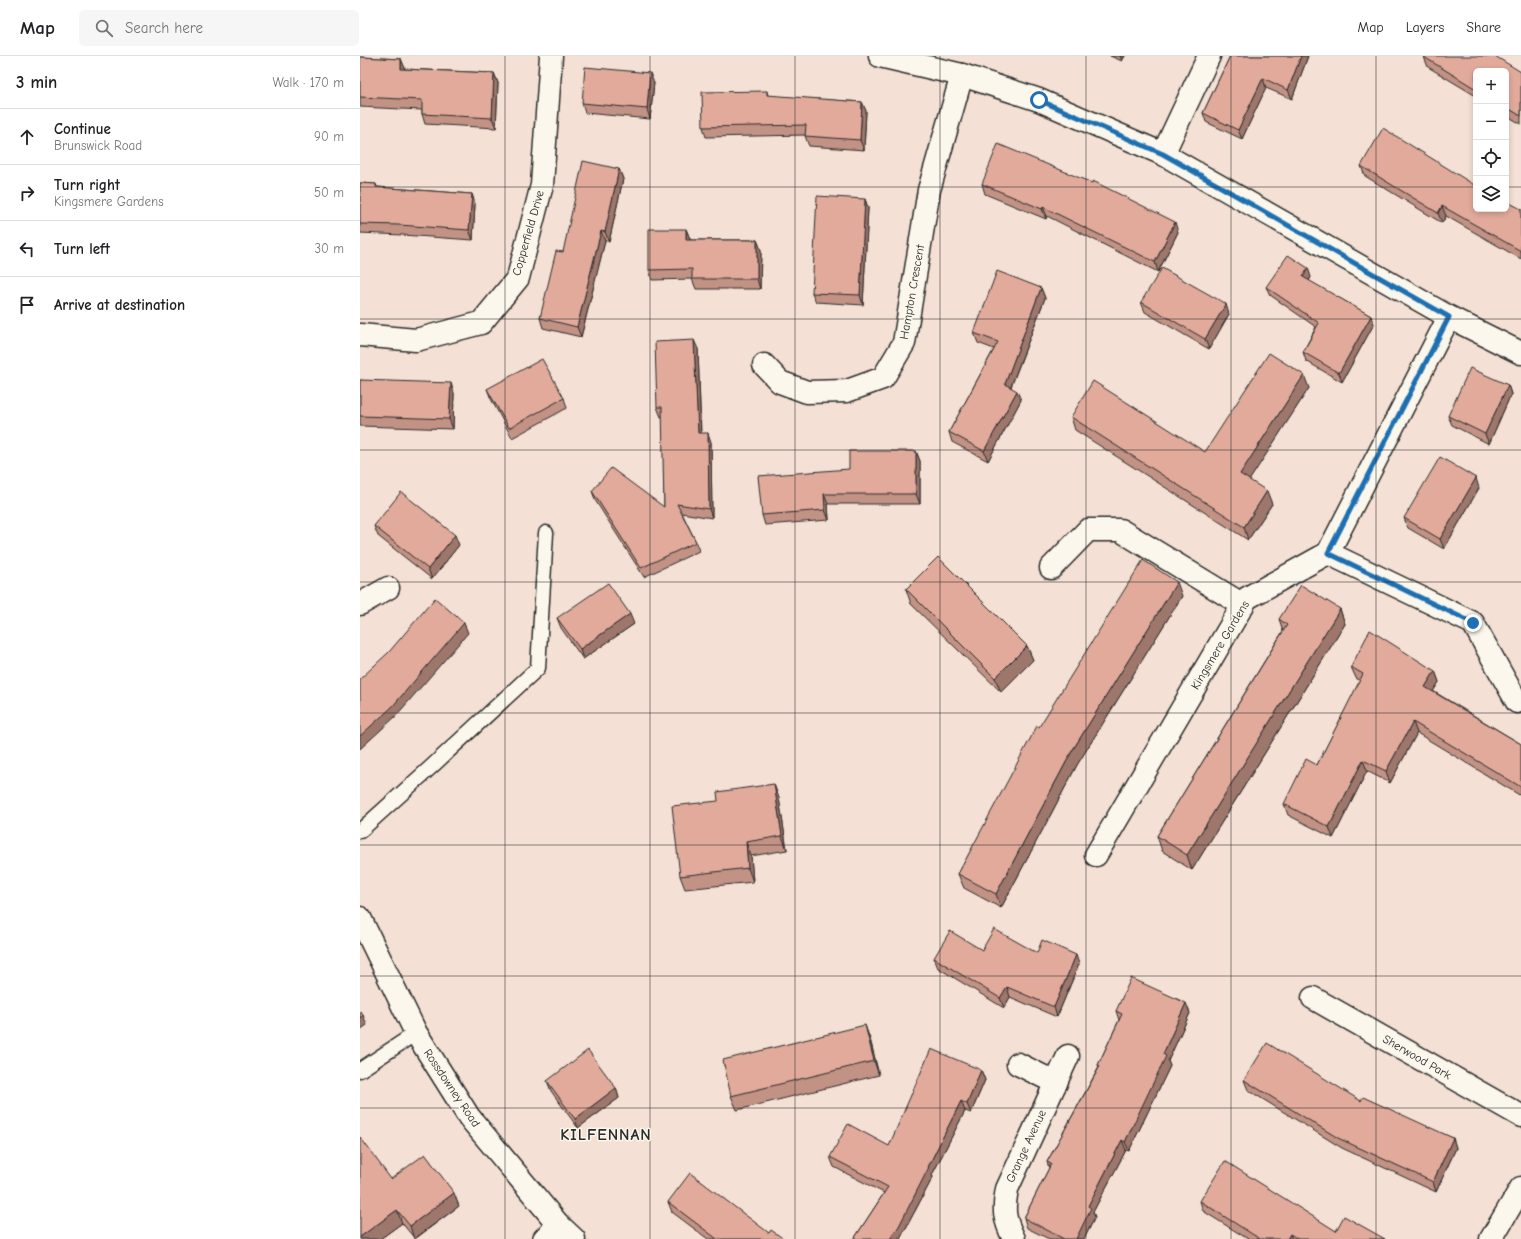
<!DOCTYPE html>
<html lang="en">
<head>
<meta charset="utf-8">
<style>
	:root { --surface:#fff; --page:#f6f6f6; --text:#202124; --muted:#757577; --line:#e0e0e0 }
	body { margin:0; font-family:"Comic Neue",sans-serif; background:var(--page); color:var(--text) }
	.controls { position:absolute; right:12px; top:12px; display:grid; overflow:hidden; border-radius:6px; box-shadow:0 2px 6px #0003 }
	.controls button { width:36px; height:36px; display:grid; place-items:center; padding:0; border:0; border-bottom:1px solid var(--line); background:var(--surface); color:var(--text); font:20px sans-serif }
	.stop { position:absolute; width:12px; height:12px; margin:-9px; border:3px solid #1f6fb2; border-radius:50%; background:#fff }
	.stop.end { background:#1f6fb2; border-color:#fff; box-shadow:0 1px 4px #0008 }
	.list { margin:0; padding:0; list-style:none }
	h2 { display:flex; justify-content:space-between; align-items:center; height:52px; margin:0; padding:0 16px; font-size:17px }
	h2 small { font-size:13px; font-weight:400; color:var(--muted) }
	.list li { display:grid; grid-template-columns:26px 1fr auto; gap:12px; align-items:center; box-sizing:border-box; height:56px; padding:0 16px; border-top:1px solid var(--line) }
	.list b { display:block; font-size:15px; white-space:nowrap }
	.list p { margin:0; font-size:13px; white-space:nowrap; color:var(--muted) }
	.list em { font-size:13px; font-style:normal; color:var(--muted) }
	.icon { flex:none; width:22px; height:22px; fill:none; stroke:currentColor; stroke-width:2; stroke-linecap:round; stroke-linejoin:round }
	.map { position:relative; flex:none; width:1161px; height:1183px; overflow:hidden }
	header { display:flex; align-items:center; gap:24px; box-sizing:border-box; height:56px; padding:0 20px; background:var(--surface); border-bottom:1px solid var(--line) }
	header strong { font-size:19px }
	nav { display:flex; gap:22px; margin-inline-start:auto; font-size:14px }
	.search { width:280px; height:36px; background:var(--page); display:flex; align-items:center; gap:10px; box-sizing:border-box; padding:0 14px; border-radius:6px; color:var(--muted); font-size:15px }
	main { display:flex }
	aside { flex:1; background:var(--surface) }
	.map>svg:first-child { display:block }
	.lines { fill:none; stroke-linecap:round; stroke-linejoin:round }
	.service-casing { stroke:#2b2b2b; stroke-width:17 }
	.minor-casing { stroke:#2b2b2b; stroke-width:25 }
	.tertiary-casing { stroke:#2b2b2b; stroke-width:25 }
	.service { stroke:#fbf7ec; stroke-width:14 }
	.minor { stroke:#fbf7ec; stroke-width:22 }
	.tertiary { stroke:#fbf7ec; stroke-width:22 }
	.wall { fill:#c29285; stroke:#2b2b2b }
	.shaded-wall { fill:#9e776c; stroke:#2b2b2b }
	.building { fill:#e2aa9b; stroke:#2b2b2b }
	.route { stroke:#1f6fb2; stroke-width:5 }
	.grid { fill:none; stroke:#2b2b2b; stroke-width:1; stroke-opacity:0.55 }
	.labels { text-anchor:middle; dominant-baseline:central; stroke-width:3; stroke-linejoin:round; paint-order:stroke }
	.street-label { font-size:12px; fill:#2b2b2b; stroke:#fbf7ec }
	.district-label { font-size:16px; font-weight:bold; letter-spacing:1px; fill:#2b2b2b; stroke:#fbf7ec }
</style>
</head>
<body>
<header>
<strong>Map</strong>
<div class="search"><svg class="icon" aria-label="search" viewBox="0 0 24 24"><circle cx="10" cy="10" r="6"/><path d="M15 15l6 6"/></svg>Search here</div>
<nav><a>Map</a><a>Layers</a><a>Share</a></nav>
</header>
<main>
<aside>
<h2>3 min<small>Walk · 170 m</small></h2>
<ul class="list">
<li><svg class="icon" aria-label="ahead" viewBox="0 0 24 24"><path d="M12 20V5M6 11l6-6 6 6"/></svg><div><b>Continue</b><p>Brunswick Road</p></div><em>90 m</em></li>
<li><svg class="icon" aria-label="right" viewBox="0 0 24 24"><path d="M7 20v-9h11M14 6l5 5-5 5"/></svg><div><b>Turn right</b><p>Kingsmere Gardens</p></div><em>50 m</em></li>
<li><svg class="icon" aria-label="left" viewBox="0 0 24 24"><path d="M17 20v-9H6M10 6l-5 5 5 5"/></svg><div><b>Turn left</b></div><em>30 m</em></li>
<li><svg class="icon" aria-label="arrive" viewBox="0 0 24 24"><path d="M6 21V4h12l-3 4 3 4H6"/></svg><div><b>Arrive at destination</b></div></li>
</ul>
</aside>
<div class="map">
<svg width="1161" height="1183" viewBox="0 0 1161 1183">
	<rect width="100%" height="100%" fill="#f4e0d4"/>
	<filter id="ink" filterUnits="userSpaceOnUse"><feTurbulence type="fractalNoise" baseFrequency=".025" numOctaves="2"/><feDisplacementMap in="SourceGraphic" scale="8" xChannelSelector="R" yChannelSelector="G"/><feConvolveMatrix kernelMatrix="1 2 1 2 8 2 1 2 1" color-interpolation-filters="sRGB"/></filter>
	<g filter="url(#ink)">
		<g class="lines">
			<defs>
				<g id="service">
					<path d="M0,775L70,712L178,612L186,477"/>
					<path d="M0,1014L56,977"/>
				</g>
				<g id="minor">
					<path d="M520,0L602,19L679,44L803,98L1089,261L1161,297"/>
					<path d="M803,98L849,0"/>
					<path d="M0,279L56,284L121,267L158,222L182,129L191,0"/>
					<path d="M404,309L420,326L447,336L487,335L523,322L544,287L569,134L602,19"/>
					<path d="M968,497L1113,567L1157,646"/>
					<path d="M691,512L728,474H760L883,549"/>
					<path d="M0,548L28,532"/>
					<path d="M736,799L887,542L968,497L1089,261"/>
					<path d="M953,942L1161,1060"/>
					<path d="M658,1008L696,1027"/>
					<path d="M184,1183L198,1168"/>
					<path d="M654,1183C644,1163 643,1155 647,1133L708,1000"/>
					<path d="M1131,1183L1161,1132"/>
				</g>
				<path id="tertiary" d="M0,862L56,977L109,1061L198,1168L214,1183"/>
			</defs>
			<!-- service casing -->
			<use href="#service" class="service-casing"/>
			<!-- minor casing -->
			<use href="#minor" class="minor-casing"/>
			<!-- tertiary casing -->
			<use href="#tertiary" class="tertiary-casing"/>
			<!-- service -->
			<use href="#service" class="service"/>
			<!-- minor -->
			<use href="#minor" class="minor"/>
			<!-- tertiary -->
			<use href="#tertiary" class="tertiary"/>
		</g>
		<!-- wall -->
		<g class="wall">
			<path d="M750,0H765L762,5Z"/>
			<path d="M870,0H948L932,43L906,32L882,83L846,66L843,57Z"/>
			<path d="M0,1L41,3L45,13L134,17L138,27L136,72L65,68L62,58V54L0,51Z"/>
			<path d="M1064,1L1161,16V68L1146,59V15H1116V40L1068,11Z"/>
			<path d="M294,27L290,63L225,57L222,47Z"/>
			<path d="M407,35L408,40L502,46L506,55L504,94L449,90L445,80L446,79L346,81L343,71Z"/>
			<path d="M1001,110L1116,153H1161V203L1086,160L1082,167L1005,120Z"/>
			<path d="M259,113L263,123L249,186L245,185L221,281L183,272L180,262L203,196Z"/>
			<path d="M0,127L16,128L17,131L112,138L115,148L113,184L42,179L0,177Z"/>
			<path d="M732,127L818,176L798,216L687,160L686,163L625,138L622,128Z"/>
			<path d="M505,143L508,152L503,249L456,246L452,237Z"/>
			<path d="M326,173L330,183V184H397L401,194L400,233H336L332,223L292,224L289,214Z"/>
			<path d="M951,221L949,225L1011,260L1014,268L982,326L946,305L943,296L956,271L910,239L906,231Z"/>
			<path d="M681,232L685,242L651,331L661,344L628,405L592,386L589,376L634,293L618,287L614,277Z"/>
			<path d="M781,246L869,258L849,293L785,256Z"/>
			<path d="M338,293L341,377L351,386L352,462L322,457L336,486L339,495L284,521L235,444L232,435L304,451L303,361H301L297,351Z"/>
			<path d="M0,324L94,337L93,373L0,370Z"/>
			<path d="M1148,329L1151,338L1129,388L1092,369L1088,360Z"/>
			<path d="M949,332L889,424L912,448L888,484L715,374L711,361L845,396Z"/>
			<path d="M127,333L204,342L207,352L152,382L131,343Z"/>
			<path d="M556,395L560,405V448H468L469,464L405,469L402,459L489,413Z"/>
			<path d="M1119,432L1084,493L1048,472L1044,462Z"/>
			<path d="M14,470L99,489L72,523L18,480Z"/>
			<path d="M546,533L667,590L673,604L641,636L551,548Z"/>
			<path d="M822,540L717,709L641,852L604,832L598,818L679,671Z"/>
			<path d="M980,553L985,568L832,814L802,795L797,780L923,575L919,563Z"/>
			<path d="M197,562L274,568L223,603L201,572Z"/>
			<path d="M991,611L1075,615L1079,626L1073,635L1161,688V740L1057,677L1030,727L1007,715L973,782L928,759L924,748L957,709L1000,625L996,622Z"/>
			<path d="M419,742L427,794L391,800L393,826L325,833L320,820Z"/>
			<path d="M622,894L677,897L719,908L697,961L650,941L644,952L578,912L574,902Z"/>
			<path d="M756,955L830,957L808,1005L810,1010L769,1095L766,1094L733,1156L735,1161L724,1183H689L667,1172L664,1162L689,1112L687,1106L739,1011L738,1009L759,964Z"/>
			<path d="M510,983L519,1019L377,1054L371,1040Z"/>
			<path d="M621,1014L625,1024L611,1057L605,1055L572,1119L573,1121L540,1183H494L524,1137L474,1111L470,1101L529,1090Z"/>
			<path d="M884,1024L1001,1045L1093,1082L1096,1092L1076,1136L982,1092L888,1034Z"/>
			<path d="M187,1025L256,1032L259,1042L218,1072L191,1035Z"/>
			<path d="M31,1123L99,1150L55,1183L42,1167L20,1183H0Z"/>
			<path d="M840,1145L976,1175L1025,1183H888L843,1155Z"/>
			<path d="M308,1146L409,1177L424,1183H348L312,1156Z"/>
		</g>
		<!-- shaded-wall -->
		<g class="shaded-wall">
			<path d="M760,0H765L762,5Z"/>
			<path d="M941,0H948L932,43L928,34Z"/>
			<path d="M41,3L45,12L44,23L41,13Z"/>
			<path d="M134,17L138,27L136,72L132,62Z"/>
			<path d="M290,17L294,27L290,63L287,53Z"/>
			<path d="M903,22L906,32L882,83L878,74Z"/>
			<path d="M502,46L506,55L504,94L500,84Z"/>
			<path d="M259,113L263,123L249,186L245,176Z"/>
			<path d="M112,138L115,148L113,184L109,174Z"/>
			<path d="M505,143L508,152L503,249L500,239Z"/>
			<path d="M1082,150L1086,160L1082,167L1078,157Z"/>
			<path d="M683,151L687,160L686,163L682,153Z"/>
			<path d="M815,166L818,176L798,216L795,206Z"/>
			<path d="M326,173L330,183V194L326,184Z"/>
			<path d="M241,175L245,185L221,281L217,271Z"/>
			<path d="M397,184L401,194L400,233L397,223Z"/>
			<path d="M948,212L951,221L946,230L943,221Z"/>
			<path d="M681,232L685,242L648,338L645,328Z"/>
			<path d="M866,248L869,258L849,293L845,283Z"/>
			<path d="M1011,260L1014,268L982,326L979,317Z"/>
			<path d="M334,284L338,293L341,386L338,377Z"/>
			<path d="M944,319L949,332L885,431L880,418Z"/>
			<path d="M91,327L94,337L93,373L89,363Z"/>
			<path d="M1148,329L1151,338L1129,388L1125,378Z"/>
			<path d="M657,335L661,344L628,405L624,395Z"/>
			<path d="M348,377L351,386L352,462L349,453Z"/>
			<path d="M556,395L560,405V448L556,438Z"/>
			<path d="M1116,422L1119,432L1084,493L1080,483Z"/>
			<path d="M907,435L912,448L888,484L884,471Z"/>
			<path d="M464,438L468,448L469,464L465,454Z"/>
			<path d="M95,479L99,489L72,523L68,513Z"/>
			<path d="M817,526L822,540L717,709L641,852L636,838L712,695Z"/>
			<path d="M980,553L985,568L832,814L827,799Z"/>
			<path d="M270,558L274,568L223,603L220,593Z"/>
			<path d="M104,567L108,577L35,661L0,693V680Z"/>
			<path d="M667,590L673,604L641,636L635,622Z"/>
			<path d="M1075,615L1079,626L1069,642L1065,631Z"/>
			<path d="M1053,666L1057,677L1030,727L1026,715Z"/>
			<path d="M1003,704L1007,715L973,782L969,771Z"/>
			<path d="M414,728L419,742L427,794L422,780Z"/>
			<path d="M386,786L391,800L393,826L388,812Z"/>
			<path d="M716,899L719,908L697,961L694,951Z"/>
			<path d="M647,931L650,941L644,952L640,942Z"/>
			<path d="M826,947L830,957L808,1005L810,1010L769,1095L765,1086L803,998Z"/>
			<path d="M3,959L7,969L0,974V962Z"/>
			<path d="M505,969L510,983L519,1019L514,1005Z"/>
			<path d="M621,1014L625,1024L611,1057L607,1048Z"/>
			<path d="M256,1032L259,1042L218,1072L215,1063Z"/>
			<path d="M601,1045L605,1055L572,1119L573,1121L540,1183H530L568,1111Z"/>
			<path d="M1093,1082L1096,1092L1076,1136L1073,1126Z"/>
			<path d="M762,1084L766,1094L733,1156L735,1161L724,1183H716L728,1150Z"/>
			<path d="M94,1137L99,1150L54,1183L50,1170Z"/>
			<path d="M37,1154L42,1167L20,1183H0V1181Z"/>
			<path d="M930,1178L932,1183H927Z"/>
		</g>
		<!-- building -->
		<g class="building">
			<path d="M870,0H941L928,34L903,22L878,74L843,57Z"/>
			<path d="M1065,0H1135L1161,16V60L1146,51V15H1116V33L1064,1Z"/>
			<path d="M0,1L41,3V13L134,17L132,62L62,58V44L0,41Z"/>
			<path d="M225,11L290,17L287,53L222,47Z"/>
			<path d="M407,35V39L502,46L500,84L445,80L446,69L343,71L342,36Z"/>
			<path d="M1023,72L1116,130V153H1146V145L1161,153V195L1082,150L1078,157L1001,110Z"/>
			<path d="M638,88L732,127L733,125L815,166L795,206L683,151L682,153L622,128Z"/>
			<path d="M223,105L259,113L245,176L241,175L217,271L180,262L196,195L203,196Z"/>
			<path d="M0,127L16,128V131L112,138L109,174L39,169L0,168Z"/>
			<path d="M457,140L505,143L500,239L452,237Z"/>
			<path d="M289,173H326V184H397V223H332V213L289,214Z"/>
			<path d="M928,199L948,212L943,221L1011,260L979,317L943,296L959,267L906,231Z"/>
			<path d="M802,212L866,248L845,283L781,246Z"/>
			<path d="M637,215L681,232L645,328L657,335L624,395L589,376L638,286L614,277Z"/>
			<path d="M334,284L338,377H348L349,453L317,448L336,486L281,512L232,435L251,412L304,451L302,351H297L295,286Z"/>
			<path d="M909,297L944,319L880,418L907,435L884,471L711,361L733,325L845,396Z"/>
			<path d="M182,303L204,342L149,372L127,333Z"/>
			<path d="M1110,312L1148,329L1125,378L1088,360Z"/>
			<path d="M0,324L91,327L89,363L0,360Z"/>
			<path d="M489,395H556V438H464L465,454L402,459L398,420L489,413Z"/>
			<path d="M1080,401L1116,422L1080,483L1044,462Z"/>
			<path d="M41,436L95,479L68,513L14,470Z"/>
			<path d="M578,501L667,590L635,622L546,533Z"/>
			<path d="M783,504L817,526L712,695L636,838L598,818L677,670L679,671Z"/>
			<path d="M248,527L270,558L220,593L197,562Z"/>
			<path d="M941,529L980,553L827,799L797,780L927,569L919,563Z"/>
			<path d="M75,542L104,567L32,651L0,680V623L29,596Z"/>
			<path d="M1010,574L1075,615L1065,631L1161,688V731L1053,666L1026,715L1003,704L969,771L924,748L946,703L957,709L1003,618L991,611Z"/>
			<path d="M414,728L422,780L386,786L388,812L320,820L312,750L358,745L357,736Z"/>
			<path d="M634,873L677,897L682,884L716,899L694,951L647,931L640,942L574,902L590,875L622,894Z"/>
			<path d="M771,922L826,947L803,998L806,1000L765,1086L762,1084L728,1150L731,1152L716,1183H704L664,1162L691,1108L687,1106L740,1010L738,1009L762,958L756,955Z"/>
			<path d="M0,955L3,959L0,962Z"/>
			<path d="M505,969L514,1005L371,1040L363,1004Z"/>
			<path d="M907,987L1001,1045L1003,1041L1093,1082L1073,1126L978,1082L884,1024Z"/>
			<path d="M571,993L621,1014L607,1048L601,1045L568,1111H569L539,1170L530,1183H494L528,1131L470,1101L488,1068L529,1090Z"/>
			<path d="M228,994L256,1032L215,1063L187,1025Z"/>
			<path d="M0,1081L31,1123L65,1098L94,1137L50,1170L37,1154L0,1181Z"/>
			<path d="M865,1105L976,1175L984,1160L1025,1183H938L930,1178L927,1183H900L840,1145Z"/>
			<path d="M330,1117L409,1177L411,1174L424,1183H357L308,1146Z"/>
		</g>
	</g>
	<g class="lines" filter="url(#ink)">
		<!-- route -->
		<path class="route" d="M679,44L803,98L1089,261L968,497L1113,567"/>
	</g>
	<!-- grid -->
	<path class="grid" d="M145,0V1183M290,0V1183M435,0V1183M580,0V1183M726,0V1183M871,0V1183M1016,0V1183M0,131H1116M1146,131H1161M0,263H1161M0,394H1161M0,526H1161M0,657H1161M0,789H1161M0,920H1161M0,1052H1161"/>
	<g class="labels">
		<!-- street labels -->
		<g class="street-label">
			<text transform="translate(168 177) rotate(-74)">Copperfield Drive</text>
			<text transform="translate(552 236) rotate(-80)">Hampton Crescent</text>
			<text transform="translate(860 589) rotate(-59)">Kingsmere Gardens</text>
			<text transform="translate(1057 1001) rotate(30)">Sherwood Park</text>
			<text transform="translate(92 1032) rotate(56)">Rossdowney Road</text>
			<text transform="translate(666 1090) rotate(-65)">Grange Avenue</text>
		</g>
		<!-- district labels -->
		<g class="district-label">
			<text x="246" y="1079">KILFENNAN</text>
		</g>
	</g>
</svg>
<div class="controls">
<button>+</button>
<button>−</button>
<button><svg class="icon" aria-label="locate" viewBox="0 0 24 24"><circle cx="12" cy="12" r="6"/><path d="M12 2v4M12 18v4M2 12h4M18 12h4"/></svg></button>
<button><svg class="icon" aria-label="layers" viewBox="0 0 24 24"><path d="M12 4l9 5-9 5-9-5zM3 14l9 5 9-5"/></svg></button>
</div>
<div class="stop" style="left:679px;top:44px"></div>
<div class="stop end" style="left:1113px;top:567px"></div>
</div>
</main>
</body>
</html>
